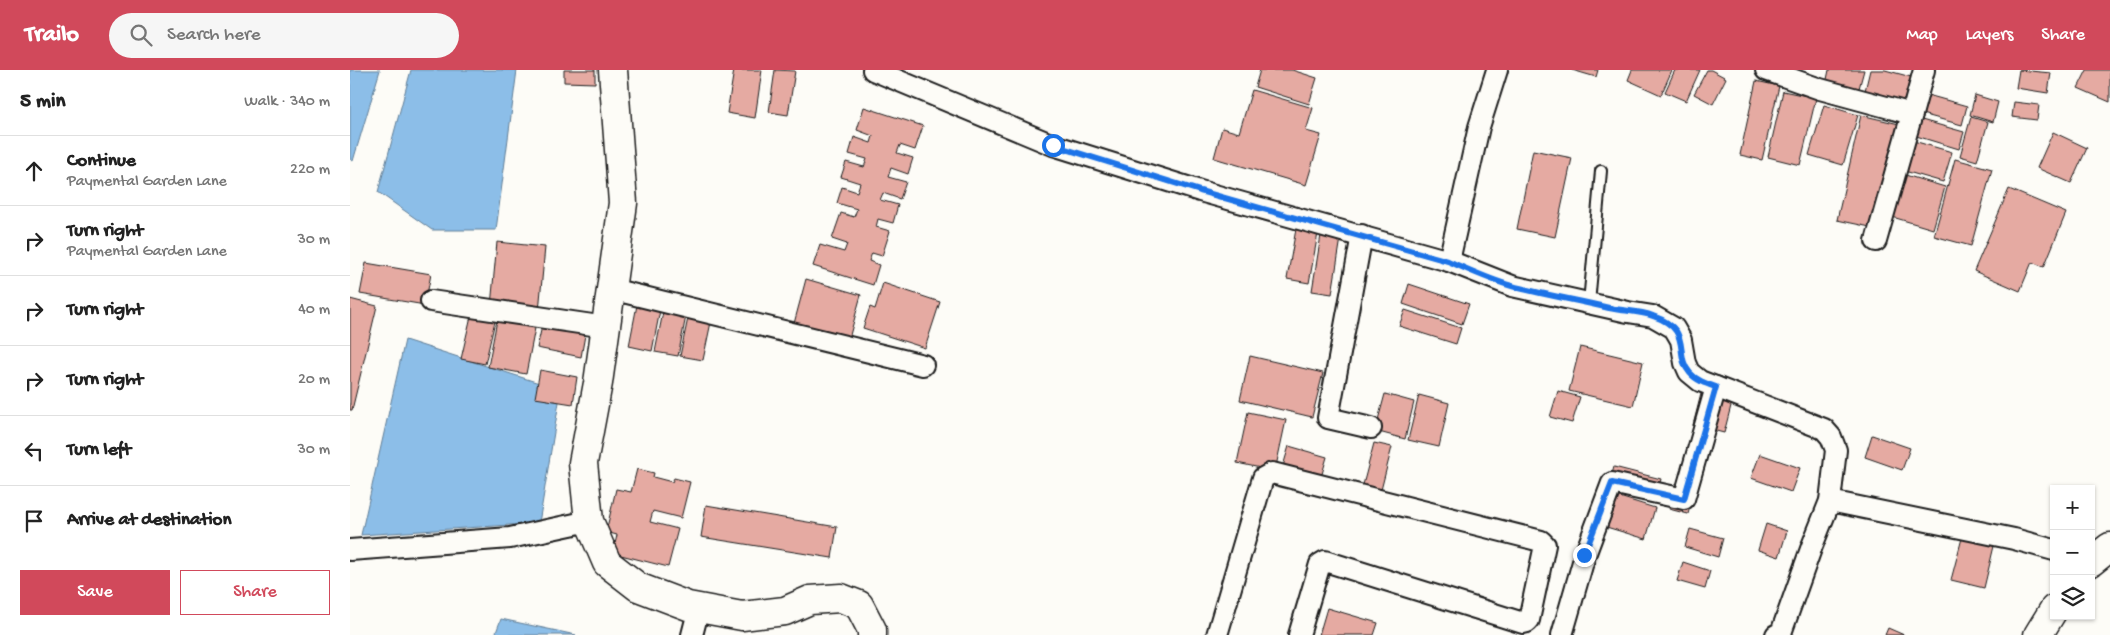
<!DOCTYPE html>
<html lang="en">
<head>
<meta charset="utf-8">
<style>
	:root { --surface:#fff; --page:#f6f6f6; --text:#222; --muted:#767676; --line:#e0e0e0; --accent:#d1495b }
	body { margin:0; font-family:"Gochi Hand",sans-serif; background:var(--page); color:var(--text) }
	.controls { position:absolute; right:15px; bottom:15px; display:grid; overflow:hidden; border-radius:0px; box-shadow:0 1px 4px #0004 }
	.controls button { width:45px; height:45px; display:grid; place-items:center; padding:0; border:0; border-bottom:1px solid var(--line); background:var(--surface); color:var(--text); font:25px sans-serif }
	.stop { position:absolute; width:15px; height:15px; margin:-11px; border:4px solid #1a73e8; border-radius:50%; background:#fff }
	.stop.end { background:#1a73e8; border-color:#fff; box-shadow:0 1px 5px #0008 }
	.list { margin:0; padding:0; list-style:none }
	h2 { display:flex; justify-content:space-between; align-items:center; height:65px; margin:0; padding:0 20px; font-size:21px }
	h2 small { font-size:16px; font-weight:400; color:var(--muted) }
	.list li { display:grid; grid-template-columns:32px 1fr auto; gap:15px; align-items:center; box-sizing:border-box; height:70px; padding:0 20px; border-top:1px solid var(--line) }
	.list b { display:block; font-size:19px; white-space:nowrap }
	.list p { margin:0; font-size:16px; white-space:nowrap; color:var(--muted) }
	.list em { font-size:16px; font-style:normal; color:var(--muted) }
	.actions { display:flex; gap:10px; padding:15px 20px }
	.actions a { flex:1; padding:11px 0; border:1px solid var(--accent); border-radius:0px; text-align:center; font-size:18px; color:var(--accent) }
	.actions .main { background:var(--accent); color:#fff }
	.icon { flex:none; width:28px; height:28px; fill:none; stroke:currentColor; stroke-width:2; stroke-linecap:round; stroke-linejoin:round }
	.map { position:relative; flex:none; width:1760px; height:565px; overflow:hidden }
	header { display:flex; align-items:center; gap:30px; box-sizing:border-box; height:70px; padding:0 25px; background:var(--accent); color:#fff }
	header strong { font-size:24px }
	nav { display:flex; gap:28px; margin-inline-start:auto; font-size:18px }
	.search { width:350px; height:45px; background:var(--page); display:flex; align-items:center; gap:12px; box-sizing:border-box; padding:0 18px; border-radius:28px; color:var(--muted); font-size:19px }
	main { display:flex }
	aside { flex:1; background:var(--surface) }
	.map>svg:first-child { display:block }
	.water { fill:#8cbee8; stroke:#5f7d96 }
	.building { fill:#e5aaa2; stroke:#1c1c1c }
	.lines { fill:none; stroke-linecap:round; stroke-linejoin:round }
	.lane-casing { stroke:#1c1c1c; stroke-width:14 }
	.street-casing { stroke:#1c1c1c; stroke-width:24 }
	.secondary-casing { stroke:#1c1c1c; stroke-width:31 }
	.lane { stroke:#fdfcf7; stroke-width:10 }
	.street { stroke:#fdfcf7; stroke-width:20 }
	.secondary { stroke:#fdfcf7; stroke-width:28 }
	.route { stroke:#1a73e8; stroke-width:6 }
</style>
</head>
<body>
<header>
<strong>Trailo</strong>
<div class="search"><svg class="icon" aria-label="search" viewBox="0 0 24 24"><circle cx="10" cy="10" r="6"/><path d="M15 15l6 6"/></svg>Search here</div>
<nav><a>Map</a><a>Layers</a><a>Share</a></nav>
</header>
<main>
<aside>
<h2>5 min<small>Walk · 340 m</small></h2>
<ul class="list">
<li><svg class="icon" aria-label="ahead" viewBox="0 0 24 24"><path d="M12 20V5M6 11l6-6 6 6"/></svg><div><b>Continue</b><p>Paymental Garden Lane</p></div><em>220 m</em></li>
<li><svg class="icon" aria-label="right" viewBox="0 0 24 24"><path d="M7 20v-9h11M14 6l5 5-5 5"/></svg><div><b>Turn right</b><p>Paymental Garden Lane</p></div><em>30 m</em></li>
<li><svg class="icon" aria-label="right" viewBox="0 0 24 24"><path d="M7 20v-9h11M14 6l5 5-5 5"/></svg><div><b>Turn right</b></div><em>40 m</em></li>
<li><svg class="icon" aria-label="right" viewBox="0 0 24 24"><path d="M7 20v-9h11M14 6l5 5-5 5"/></svg><div><b>Turn right</b></div><em>20 m</em></li>
<li><svg class="icon" aria-label="left" viewBox="0 0 24 24"><path d="M17 20v-9H6M10 6l-5 5 5 5"/></svg><div><b>Turn left</b></div><em>30 m</em></li>
<li><svg class="icon" aria-label="arrive" viewBox="0 0 24 24"><path d="M6 21V4h12l-3 4 3 4H6"/></svg><div><b>Arrive at destination</b></div></li>
</ul>
<div class="actions"><a class="main">Save</a><a>Share</a></div>
</aside>
<div class="map">
<svg width="1760" height="565" viewBox="0 0 1760 565">
	<rect width="100%" height="100%" fill="#fdfcf7"/>
	<filter id="ink" filterUnits="userSpaceOnUse"><feTurbulence type="fractalNoise" baseFrequency=".02" numOctaves="2"/><feDisplacementMap in="SourceGraphic" scale="10" xChannelSelector="R" yChannelSelector="G"/><feConvolveMatrix kernelMatrix="1 2 1 2 8 2 1 2 1" color-interpolation-filters="sRGB"/></filter>
	<g filter="url(#ink)">
		<!-- water -->
		<g class="water">
			<path d="M0,0H30L3,91L0,89Z"/>
			<path d="M61,0H167L146,160H82L28,122Z"/>
			<path d="M55,270L211,320L189,453L11,465Z"/>
			<path d="M151,549L226,565H145Z"/>
		</g>
		<!-- building -->
		<g class="building">
			<path d="M214,0H245V13L214,12Z"/>
			<path d="M384,0H412L405,48L377,43Z"/>
			<path d="M425,0L445,1L438,45L419,42Z"/>
			<path d="M910,0H942L967,8L959,34L905,17Z"/>
			<path d="M1222,0H1248L1246,7Z"/>
			<path d="M1282,0H1322L1311,25L1278,10Z"/>
			<path d="M1325,0H1350L1336,31L1315,22Z"/>
			<path d="M1357,0H1361L1376,8L1363,34L1344,24Z"/>
			<path d="M1479,0H1514L1508,22L1476,14Z"/>
			<path d="M1520,0H1535L1565,8L1558,37L1514,25Z"/>
			<path d="M1669,0L1701,3L1698,23L1666,18Z"/>
			<path d="M1737,0H1760V32L1728,18Z"/>
			<path d="M1406,11L1429,16L1412,90L1390,85Z"/>
			<path d="M902,20L963,38L956,61L971,65L956,115L864,88L872,58L889,63Z"/>
			<path d="M1433,21L1466,28L1450,95L1418,87Z"/>
			<path d="M1574,24L1617,36L1612,55L1568,43Z"/>
			<path d="M1625,25L1648,32L1643,52L1620,45Z"/>
			<path d="M1664,32L1689,35L1687,50L1662,47Z"/>
			<path d="M1474,35L1508,45L1493,95L1459,85Z"/>
			<path d="M514,37L573,56L565,80L550,75L547,83L563,88L558,104L541,98L538,107L556,112L550,129L533,123L530,130L548,135L543,153L528,149L526,157L540,161L532,186L522,183L519,191L529,195L523,215L463,196L470,175L494,182L497,174L482,169L491,143L504,147L507,139L487,133L492,117L507,122L510,113L491,107L496,92L514,97L517,89L499,84L504,67L521,73L523,66L507,60Z"/>
			<path d="M1511,45L1549,54L1525,158L1487,150Z"/>
			<path d="M1621,47L1638,52L1627,91L1610,86Z"/>
			<path d="M1568,49L1614,62L1609,79L1563,65Z"/>
			<path d="M1703,62L1737,78L1721,113L1687,98Z"/>
			<path d="M1560,70L1602,82L1593,112L1551,100Z"/>
			<path d="M1183,80L1222,88L1205,167L1167,159Z"/>
			<path d="M1605,89L1642,99L1621,176L1584,166Z"/>
			<path d="M1552,104L1595,117L1583,159L1539,146Z"/>
			<path d="M1659,119L1716,143L1694,197L1682,192L1670,221L1624,201Z"/>
			<path d="M946,159L968,163L959,213L937,209Z"/>
			<path d="M971,165L991,168L982,224L962,221Z"/>
			<path d="M147,172L195,177L189,241L141,236Z"/>
			<path d="M16,193L81,204L75,235L10,224Z"/>
			<path d="M456,209L511,225L497,276L442,261Z"/>
			<path d="M533,213L590,232L575,278L513,258L520,237L525,239Z"/>
			<path d="M1059,214L1119,234L1112,254L1053,234Z"/>
			<path d="M0,229L27,236L2,340H0Z"/>
			<path d="M287,235L310,240L302,281L279,276Z"/>
			<path d="M1055,240L1111,258L1106,274L1049,256Z"/>
			<path d="M313,242L336,246L328,286L305,282Z"/>
			<path d="M121,246L145,251L135,294L111,289Z"/>
			<path d="M338,248L361,252L353,290L330,286Z"/>
			<path d="M147,250L185,258L176,304L138,297Z"/>
			<path d="M192,256L235,265L231,287L187,278Z"/>
			<path d="M1230,277L1293,292L1283,336L1219,321Z"/>
			<path d="M900,286L973,303L962,347L890,330Z"/>
			<path d="M190,300L227,307L223,334L185,328Z"/>
			<path d="M1352,320L1383,328L1374,363L1343,355Z"/>
			<path d="M1208,321L1230,327L1222,353L1200,347Z"/>
			<path d="M1035,324L1064,332L1055,369L1025,361Z"/>
			<path d="M1069,325L1099,333L1089,377L1058,370Z"/>
			<path d="M898,342L936,350L925,401L887,393Z"/>
			<path d="M1522,365L1560,378L1552,400L1515,387Z"/>
			<path d="M1024,373L1042,377L1031,420L1013,415Z"/>
			<path d="M939,376L977,387L969,414L931,403Z"/>
			<path d="M1410,384L1450,398L1441,422L1401,408Z"/>
			<path d="M1264,397L1311,409L1304,434L1257,421Z"/>
			<path d="M287,399L304,403L303,407L322,412L324,408L340,412L331,448L303,441L300,452L328,459L318,497L263,483L267,465L256,462L266,419L281,422Z"/>
			<path d="M1326,414L1345,419L1338,444L1319,439Z"/>
			<path d="M1263,425L1305,438L1296,469L1253,456Z"/>
			<path d="M356,435L487,457L482,488L351,467Z"/>
			<path d="M1416,454L1437,461L1429,487L1408,480Z"/>
			<path d="M1340,459L1373,468L1368,487L1335,477Z"/>
			<path d="M1612,468L1644,476L1634,518L1601,510Z"/>
			<path d="M1333,492L1360,501L1355,519L1327,511Z"/>
			<path d="M977,538L1028,553L1024,565H969Z"/>
			<path d="M1538,558L1554,565H1535Z"/>
		</g>
		<g class="lines">
			<defs>
				<path id="lane" d="M1239,233L1251,101"/>
				<g id="street">
					<path d="M523,0L703,75L850,121L1099,191L1162,216L1278,242L1303,246L1324,258L1331,270L1335,293L1339,302L1350,311L1474,359L1481,367L1486,380L1480,431L1462,476L1431,563L1426,565"/>
					<path d="M1416,0L1470,19L1562,44L1526,171"/>
					<path d="M1562,44L1574,0"/>
					<path d="M1012,165L978,348L1021,358"/>
					<path d="M1099,191L1129,57L1147,0"/>
					<path d="M261,219L573,295"/>
					<path d="M81,231L256,257"/>
					<path d="M1480,431L1664,469L1704,480"/>
					<path d="M0,480L160,468L239,451"/>
					<path d="M342,565L349,538"/>
					<path d="M867,565L913,408L922,403L1191,471L1195,475L1179,550L1177,552L1173,553L975,491L970,494L949,565"/>
					<path d="M1212,565L1235,485L1262,413L1334,429L1366,317"/>
				</g>
				<g id="secondary">
					<path d="M263,0L273,133L248,313L233,393L239,451L257,493L288,517L338,536L392,546L435,541L460,530L491,528L509,535L522,560V565"/>
					<path d="M1741,492L1760,477"/>
					<path d="M1688,565L1704,539"/>
				</g>
			</defs>
			<!-- lane casing -->
			<use href="#lane" class="lane-casing"/>
			<!-- street casing -->
			<use href="#street" class="street-casing"/>
			<!-- secondary casing -->
			<use href="#secondary" class="secondary-casing"/>
			<!-- lane -->
			<use href="#lane" class="lane"/>
			<!-- street -->
			<use href="#street" class="street"/>
			<!-- secondary -->
			<use href="#secondary" class="secondary"/>
		</g>
	</g>
	<g class="lines" filter="url(#ink)">
		<!-- route -->
		<path class="route" d="M703,75L850,121L1098,191C1119,200 1140,210 1162,216C1194,225 1227,230 1259,238C1273,241 1290,241 1303,246C1344,260 1323,284 1340,303C1347,311 1357,314 1366,317L1334,429L1262,413L1234,485"/>
	</g>
</svg>
<div class="controls">
<button>+</button>
<button>−</button>
<button><svg class="icon" aria-label="layers" viewBox="0 0 24 24"><path d="M12 4l9 5-9 5-9-5zM3 14l9 5 9-5"/></svg></button>
</div>
<div class="stop" style="left:703px;top:75px"></div>
<div class="stop end" style="left:1234px;top:485px"></div>
</div>
</main>
</body>
</html>
